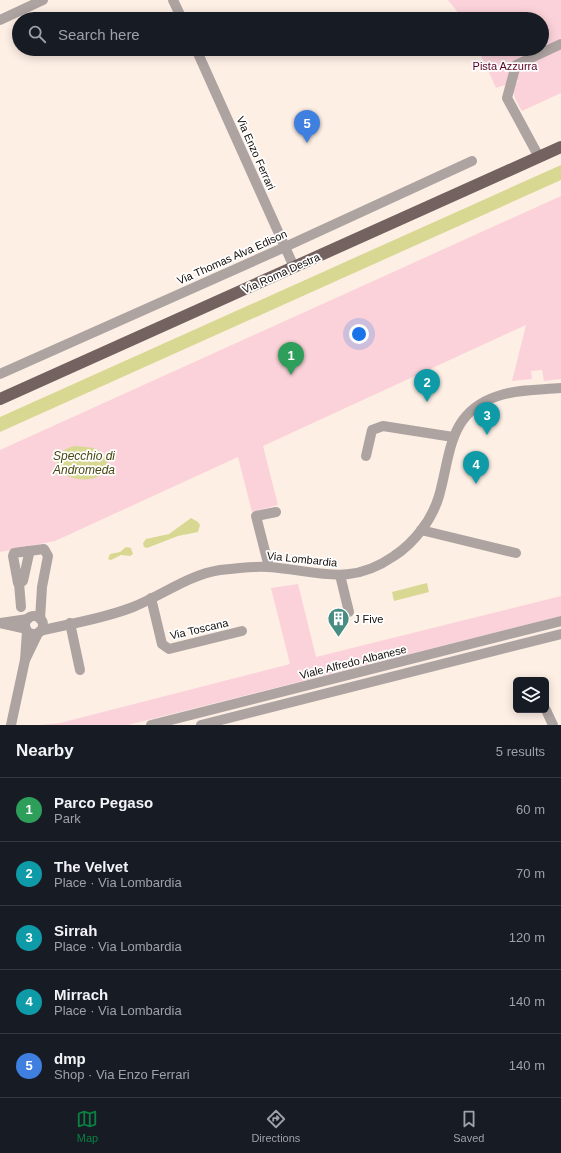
<!DOCTYPE html>
<html lang="en">
<head>
<meta charset="utf-8">
<style>
	:root { --surface:#171b24; --page:#20242c; --text:#f1f3f6; --muted:#9ea1a6; --line:#363941; --accent:#0b8043 }
	body { margin:0; font-family:Arial,sans-serif; background:var(--page); color:var(--text) }
	.controls { position:absolute; right:12px; bottom:12px; display:grid; overflow:hidden; border-radius:6px; box-shadow:0 2px 10px #0003 }
	.controls button { width:36px; height:36px; display:grid; place-items:center; padding:0; border:0; border-bottom:1px solid var(--line); background:var(--surface); color:var(--text); font:20px sans-serif }
	.you { position:absolute; left:359px; top:334px; width:14px; height:14px; margin:-10px; border:3px solid #fff; border-radius:50%; background:#1a73e8; box-shadow:0 0 0 6px #1a73e833 }
	.badge { display:grid; place-items:center; width:26px; height:26px; border-radius:50%; background:var(--accent); color:#fff; font-size:13px; font-weight:700 }
	.pin { position:absolute; translate:-50% -33px; filter:drop-shadow(0 1px 2px #0008) }
	.pin::after { content:''; position:absolute; top:21px; width:14px; height:12px; background:inherit; clip-path:polygon(0 0,100% 0,50% 100%) }
	.list { margin:0; padding:0; list-style:none }
	h2 { display:flex; justify-content:space-between; align-items:center; height:52px; margin:0; padding:0 16px; font-size:17px }
	h2 small { font-size:13px; font-weight:400; color:var(--muted) }
	.list li { display:grid; grid-template-columns:26px 1fr auto; gap:12px; align-items:center; box-sizing:border-box; height:64px; padding:0 16px; border-top:1px solid var(--line) }
	.list b { display:block; font-size:15px; white-space:nowrap }
	.list p { margin:0; font-size:13px; white-space:nowrap; color:var(--muted) }
	.list em { font-size:13px; font-style:normal; color:var(--muted) }
	.icon { flex:none; width:22px; height:22px; fill:none; stroke:currentColor; stroke-width:2; stroke-linecap:round; stroke-linejoin:round }
	.map { position:relative; flex:none; width:561px; height:725px; overflow:hidden }
	.search { position:absolute; background:var(--surface); box-shadow:0 2px 10px #0003; left:12px; right:12px; top:12px; height:44px; display:flex; align-items:center; gap:10px; box-sizing:border-box; padding:0 14px; border-radius:22px; color:var(--muted); font-size:15px }
	.sheet { height:372px; background:var(--surface) }
	nav { display:flex; justify-content:space-around; align-items:center; box-sizing:border-box; height:56px; border-top:1px solid var(--line); background:var(--surface); font-size:11px; color:var(--muted) }
	nav a { display:grid; justify-items:center; gap:2px }
	nav .on { color:var(--accent) }
	.map>svg:first-child { display:block }
	.green { fill:#fbd2d9 }
	.water { fill:#d8d892 }
	.lines { fill:none; stroke-linecap:round; stroke-linejoin:round }
	.minor { stroke:#ada3a1; stroke-width:10 }
	.major { stroke:#73625f; stroke-width:12 }
	.labels { text-anchor:middle; dominant-baseline:central; stroke-width:3.5; stroke-linejoin:round; paint-order:stroke }
	.park-label { font-size:11px; fill:#5c0325; stroke:#fff }
	.street-label { font-size:11px; fill:#130d09; stroke:#fff }
	.poi-label { font-size:11px; fill:#130d09; stroke:#fff; text-anchor:start }
	.water-label { font-size:12px; font-style:italic; fill:#484712; stroke:#fff }
</style>
</head>
<body>
<div class="map">
<svg width="561" height="725" viewBox="0 0 561 725">
	<rect width="100%" height="100%" fill="#feefe5"/>
	<!-- green -->
	<g class="green">
		<path d="M448,0H561V93L522,111C516,100 508,90 519,80L496,88L478,49H542V19H463Z"/>
		<path d="M561,196V379L544,381L542,370L531,371L532,379L512,381L526,325L263,446L278,505L252,512L238,457L55,541L0,552V450Z"/>
		<path d="M298,584L316,657L561,596V616L128,725H39L60,723L290,664L271,588Z"/>
	</g>
	<!-- water -->
	<g class="water">
		<path d="M561,165V180L0,432V417Z"/>
		<path d="M75,446C94,448 104,446 109,468C96,484 73,482 57,470C55,456 61,449 75,446Z"/>
		<path d="M191,518L198,522L200,525L198,532L178,536L147,548L144,547L143,543L146,539L169,534Z"/>
		<path d="M126,547L131,548L133,554L130,556L121,555L111,560L108,559L110,554L120,552Z"/>
		<path d="M427,583L429,592L394,601L392,592Z"/>
	</g>
	<g class="lines">
		<!-- minor -->
		<g class="minor">
			<path d="M173,0L182,19"/>
			<path d="M0,20L43,0"/>
			<path d="M196,49L294,267"/>
			<path d="M539,157L507,98L516,65L561,44"/>
			<path d="M0,374L285,247L472,161"/>
			<path d="M366,456L372,430L383,426L453,437"/>
			<path d="M421,530L516,553"/>
			<path d="M27,551L29,554L23,581L18,583L13,556L14,553L44,549L48,556L42,587L40,619"/>
			<path d="M269,567L256,516L276,512"/>
			<path d="M340,575L349,612"/>
			<path d="M19,583L21,607"/>
			<path d="M151,598L162,644L169,649L242,631"/>
			<circle cx="34" cy="625" r="9"/>
			<path d="M70,623L80,670"/>
			<path d="M26,629L0,623L28,619"/>
			<path d="M27,631L25,660L38,633"/>
			<path d="M40,631C72,623 103,619 133,607C163,595 188,575 220,570C236,568 252,566 268,567C317,570 348,588 394,556C414,543 432,520 439,496C451,454 448,412 498,396C518,389 540,390 561,388"/>
			<path d="M546,710L553,725"/>
			<path d="M11,725L25,660"/>
			<path d="M151,725L561,621"/>
			<path d="M201,725L561,634"/>
		</g>
		<!-- major -->
		<path class="major" d="M0,399L561,147"/>
	</g>
	<!-- icons -->
	<defs>
		<symbol id="building-pin" viewBox="-11 -11 22 30"><path d="M0 17L-7.5 6A9.5 9.5 0 1 1 7.5 6Z" fill="#488d84" stroke="#fff"/><path d="M-4-6H4V6H1V3H-1V6H-4ZM-2.5-4.3h1.7v1.8h-1.7ZM.8-4.3h1.7v1.8H.8ZM-2.5-1h1.7V.8h-1.7ZM.8-1h1.7V.8H.8Z" fill="#fff"/></symbol>
	</defs>
	<g fill-rule="evenodd">
		<use href="#building-pin" x="326" y="606" width="25" height="34"/>
	</g>
	<g class="labels">
		<!-- park labels -->
		<g class="park-label">
			<text x="505" y="66">Pista Azzurra</text>
		</g>
		<!-- street labels -->
		<g class="street-label">
			<text transform="translate(256 153) rotate(66)">Via Enzo Ferrari</text>
			<text transform="translate(232 257) rotate(-24)">Via Thomas Alva Edison</text>
			<text transform="translate(281 273) rotate(-24)">Via Roma Destra</text>
			<text transform="translate(302 559) rotate(6)">Via Lombardia</text>
			<text transform="translate(199 629) rotate(-13)">Via Toscana</text>
			<text transform="translate(353 662) rotate(-14)">Viale Alfredo Albanese</text>
		</g>
		<!-- poi labels -->
		<g class="poi-label">
			<text x="354" y="619">J Five</text>
		</g>
		<!-- water labels -->
		<g class="water-label">
			<text x="84" y="456">Specchio di<tspan x="84" dy="14">Andromeda</tspan></text>
		</g>
	</g>
</svg>
<div class="controls">
<button><svg class="icon" aria-label="layers" viewBox="0 0 24 24"><path d="M12 4l9 5-9 5-9-5zM3 14l9 5 9-5"/></svg></button>
</div>
<div class="you"></div>
<div class="pin badge" style="left:291px;top:375px;background:#2e9e5b">1</div>
<div class="pin badge" style="left:427px;top:402px;background:#0f9aa8">2</div>
<div class="pin badge" style="left:487px;top:435px;background:#0f9aa8">3</div>
<div class="pin badge" style="left:476px;top:484px;background:#0f9aa8">4</div>
<div class="pin badge" style="left:307px;top:143px;background:#3f7fe0">5</div>
<div class="search"><svg class="icon" aria-label="search" viewBox="0 0 24 24"><circle cx="10" cy="10" r="6"/><path d="M15 15l6 6"/></svg>Search here</div>
</div>
<section class="sheet">
<h2>Nearby<small>5 results</small></h2>
<ul class="list">
<li><span class="badge" style="background:#2e9e5b">1</span><div><b>Parco Pegaso</b><p>Park</p></div><em>60 m</em></li>
<li><span class="badge" style="background:#0f9aa8">2</span><div><b>The Velvet</b><p>Place · Via Lombardia</p></div><em>70 m</em></li>
<li><span class="badge" style="background:#0f9aa8">3</span><div><b>Sirrah</b><p>Place · Via Lombardia</p></div><em>120 m</em></li>
<li><span class="badge" style="background:#0f9aa8">4</span><div><b>Mirrach</b><p>Place · Via Lombardia</p></div><em>140 m</em></li>
<li><span class="badge" style="background:#3f7fe0">5</span><div><b>dmp</b><p>Shop · Via Enzo Ferrari</p></div><em>140 m</em></li>
</ul>
</section>
<nav>
<a class="on"><svg class="icon" aria-label="map" viewBox="0 0 24 24"><path d="M3 6l6-2 6 2 6-2v14l-6 2-6-2-6 2zM9 4v14M15 6v14"/></svg>Map</a>
<a><svg class="icon" aria-label="directions" viewBox="0 0 24 24"><path d="M12 3l9 9-9 9-9-9zM9 14v-3h6M13 9l2 2-2 2"/></svg>Directions</a>
<a><svg class="icon" aria-label="saved" viewBox="0 0 24 24"><path d="M7 4h10v16l-5-4-5 4z"/></svg>Saved</a>
</nav>
</body>
</html>
